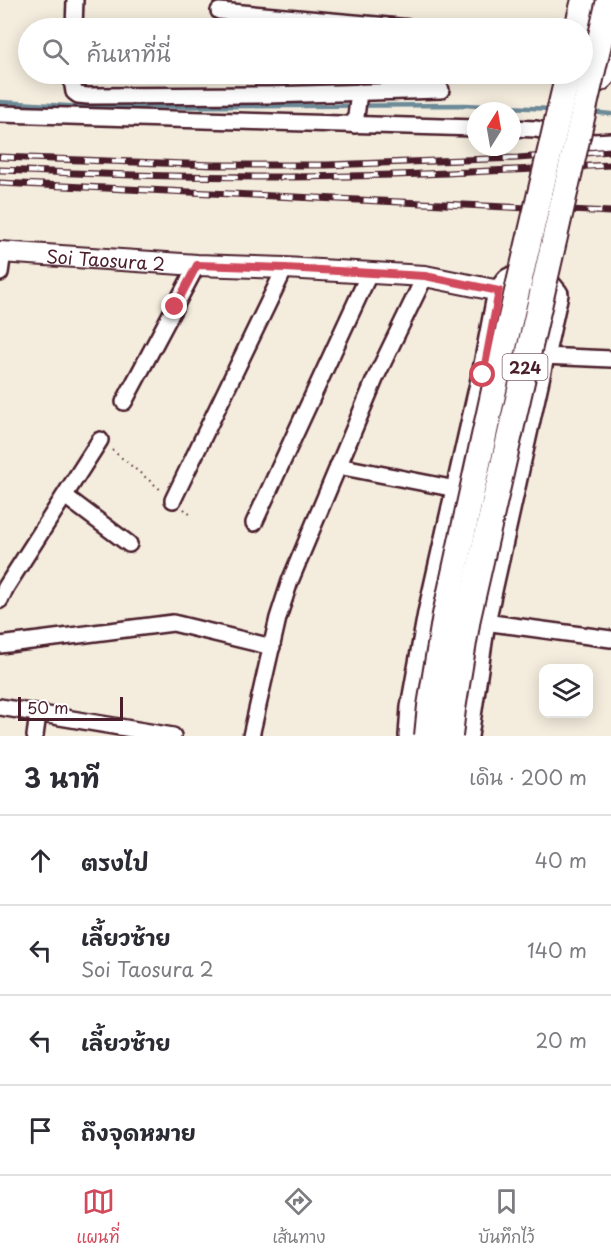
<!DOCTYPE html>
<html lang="th">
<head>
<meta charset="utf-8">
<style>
	:root { --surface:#fff; --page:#f2f2f3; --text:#2b2b33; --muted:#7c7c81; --line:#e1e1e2; --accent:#d1495b }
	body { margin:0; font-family:"Playpen Sans","Playpen Sans Thai",sans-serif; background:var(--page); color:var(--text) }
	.controls { position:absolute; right:18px; bottom:18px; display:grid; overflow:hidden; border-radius:12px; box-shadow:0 3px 15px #0003 }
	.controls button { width:54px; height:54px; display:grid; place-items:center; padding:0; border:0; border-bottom:2px solid var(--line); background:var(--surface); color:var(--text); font:30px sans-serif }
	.compass { position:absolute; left:467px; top:102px; width:54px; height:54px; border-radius:50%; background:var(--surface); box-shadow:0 3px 15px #0003; rotate:11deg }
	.scale { position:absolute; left:18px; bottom:15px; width:105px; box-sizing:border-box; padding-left:6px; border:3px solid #4a1f2b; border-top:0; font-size:16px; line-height:21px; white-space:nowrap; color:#4a1f2b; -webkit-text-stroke:4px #fff; paint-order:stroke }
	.stop { position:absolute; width:18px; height:18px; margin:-14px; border:4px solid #d1495b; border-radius:50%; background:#fff }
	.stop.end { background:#d1495b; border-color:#fff; box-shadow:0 2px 6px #0008 }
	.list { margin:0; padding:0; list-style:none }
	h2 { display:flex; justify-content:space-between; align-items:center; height:78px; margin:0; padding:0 24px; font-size:26px }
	h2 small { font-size:20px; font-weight:400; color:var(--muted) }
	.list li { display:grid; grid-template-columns:39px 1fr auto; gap:18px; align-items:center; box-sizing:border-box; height:90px; padding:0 24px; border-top:2px solid var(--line) }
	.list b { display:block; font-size:22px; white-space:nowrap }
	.list p { margin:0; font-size:20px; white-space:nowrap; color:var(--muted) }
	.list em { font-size:20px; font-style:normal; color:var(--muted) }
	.icon { flex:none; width:33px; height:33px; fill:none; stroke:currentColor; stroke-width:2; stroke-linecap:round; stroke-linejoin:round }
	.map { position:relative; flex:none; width:611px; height:736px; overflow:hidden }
	.search { position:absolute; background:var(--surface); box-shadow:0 3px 15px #0003; left:18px; right:18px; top:18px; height:66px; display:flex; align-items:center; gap:15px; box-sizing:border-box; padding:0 21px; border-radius:33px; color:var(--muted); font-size:22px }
	.sheet { height:438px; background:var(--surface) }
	nav { display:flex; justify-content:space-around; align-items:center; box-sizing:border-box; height:84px; border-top:2px solid var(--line); background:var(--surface); font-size:16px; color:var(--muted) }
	nav a { display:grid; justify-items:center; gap:3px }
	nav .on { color:var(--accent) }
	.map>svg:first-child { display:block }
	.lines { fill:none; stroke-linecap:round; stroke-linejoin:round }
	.stream { stroke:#6c8a98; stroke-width:4.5 }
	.minor-casing { stroke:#4a1f2b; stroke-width:20 }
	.tertiary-casing { stroke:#4a1f2b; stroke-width:24 }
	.secondary-casing { stroke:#4a1f2b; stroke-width:26 }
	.primary-casing { stroke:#4a1f2b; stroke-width:28 }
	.path { stroke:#4a1f2b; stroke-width:2; stroke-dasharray:1.5 4.5; stroke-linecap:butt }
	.minor { stroke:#fff; stroke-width:15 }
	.tertiary { stroke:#fff; stroke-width:20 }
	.secondary { stroke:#fff; stroke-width:21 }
	.primary { stroke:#fff; stroke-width:24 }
	.rail-casing { stroke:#4a1f2b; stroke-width:7 }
	.rail { stroke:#fff; stroke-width:4.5; stroke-dasharray:14; stroke-linecap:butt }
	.primary-bridge-casing { stroke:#4a1f2b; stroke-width:28; stroke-linecap:butt }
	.primary-bridge { stroke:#fff; stroke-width:24 }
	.route { stroke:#d1495b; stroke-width:8 }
	.labels { text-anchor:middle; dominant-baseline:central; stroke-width:4.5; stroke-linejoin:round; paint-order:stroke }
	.shield { fill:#fff; stroke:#80626b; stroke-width:1.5 }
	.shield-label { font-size:16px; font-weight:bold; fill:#4a1f2b }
	.street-label { font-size:18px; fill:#4a1f2b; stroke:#fff }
</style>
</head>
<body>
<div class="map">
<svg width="611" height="736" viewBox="0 0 611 736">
	<rect width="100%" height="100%" fill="#f4edde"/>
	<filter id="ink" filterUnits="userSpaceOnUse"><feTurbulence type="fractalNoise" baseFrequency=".0167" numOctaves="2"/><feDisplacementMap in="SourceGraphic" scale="12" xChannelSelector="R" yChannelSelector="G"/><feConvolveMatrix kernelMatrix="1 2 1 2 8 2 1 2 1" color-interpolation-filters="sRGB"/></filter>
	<g filter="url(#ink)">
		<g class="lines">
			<!-- stream -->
			<g class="stream">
				<path d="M0,102L85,107L465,105L552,109"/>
				<path d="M590,112L611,114"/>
			</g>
			<defs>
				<g id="minor">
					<path d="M219,11L411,28"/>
					<path d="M74,28L75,0"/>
					<path d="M73,74V86L74,92L78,95L88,96L268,95L441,90"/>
					<path d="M0,114L476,128"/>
					<path d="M355,125L359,92"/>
					<path d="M512,128L536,129L594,142L611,141"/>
					<path d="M0,273L3,252"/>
					<path d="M542,356L611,359"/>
					<path d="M124,402L197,265"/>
					<path d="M338,466L456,489"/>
					<path d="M65,496L129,544"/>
					<path d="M173,500L285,268"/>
					<path d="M254,523L369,274"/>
					<path d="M0,600L6,587L100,440"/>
					<path d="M484,622L611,639"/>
					<path d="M0,645L173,623L272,647"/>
					<path d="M0,707L173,736"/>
					<path d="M35,736L38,714"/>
					<path d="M251,736L278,618L290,581L375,379L425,276"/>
				</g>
				<g id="tertiary">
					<path id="s1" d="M0,252L197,265L285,268L425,276L499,291"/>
				</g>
				<path id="secondary" d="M410,736L412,707L429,613L483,375L499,291L508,280L514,277H533L548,283L557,294L484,622L467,736"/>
				<g id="primary">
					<path d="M577,28L584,0"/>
					<path d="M577,84C596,84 606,79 611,59"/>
				</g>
			</defs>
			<!-- minor casing -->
			<use href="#minor" class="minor-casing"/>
			<!-- tertiary casing -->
			<use href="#tertiary" class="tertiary-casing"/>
			<!-- secondary casing -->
			<use href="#secondary" class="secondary-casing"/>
			<!-- primary casing -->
			<use href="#primary" class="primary-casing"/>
			<!-- path -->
			<g class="path">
				<path d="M112,450L161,490"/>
				<path d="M184,509L192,516"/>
			</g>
			<!-- minor -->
			<use href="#minor" class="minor"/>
			<!-- tertiary -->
			<use href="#tertiary" class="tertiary"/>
			<!-- secondary -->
			<use href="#secondary" class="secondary"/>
			<!-- primary -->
			<use href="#primary" class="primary"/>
			<defs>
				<g id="rail">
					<path d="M0,157L214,165H327L518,158L611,151"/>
					<path d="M0,170C90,174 179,177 269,177C383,177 497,171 611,165"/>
					<path d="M0,183L611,212"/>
				</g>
			</defs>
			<!-- rail casing -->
			<use href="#rail" class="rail-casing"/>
			<!-- rail -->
			<use href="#rail" class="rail"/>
			<defs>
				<g id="primary-bridge">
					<path d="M427,736L430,706L445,615L496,381L568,74"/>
					<path d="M450,736L453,709L468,618L609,0"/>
				</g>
			</defs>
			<!-- primary-bridge casing -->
			<use href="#primary-bridge" class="primary-bridge-casing"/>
			<!-- primary-bridge -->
			<use href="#primary-bridge" class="primary-bridge"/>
		</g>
	</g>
	<g class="lines" filter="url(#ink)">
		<!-- route -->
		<path class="route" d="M175,307L197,265L285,268L425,276L499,291L483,375"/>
	</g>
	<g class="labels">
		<!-- shield labels -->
		<rect class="shield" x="502.5" y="354" width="45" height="26" rx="4.5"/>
		<g class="shield-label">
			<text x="525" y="367">224</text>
		</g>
		<!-- street labels -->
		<g class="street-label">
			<text stroke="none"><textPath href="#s1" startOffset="106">Soi Taosura 2</textPath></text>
		</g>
	</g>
</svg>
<div class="controls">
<button><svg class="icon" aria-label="layers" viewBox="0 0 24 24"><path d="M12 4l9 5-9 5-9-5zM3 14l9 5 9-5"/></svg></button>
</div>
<svg class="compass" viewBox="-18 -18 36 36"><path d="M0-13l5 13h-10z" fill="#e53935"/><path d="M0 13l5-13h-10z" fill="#7c7c81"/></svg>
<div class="scale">50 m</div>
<div class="stop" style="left:483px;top:375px"></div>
<div class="stop end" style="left:175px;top:307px"></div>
<div class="search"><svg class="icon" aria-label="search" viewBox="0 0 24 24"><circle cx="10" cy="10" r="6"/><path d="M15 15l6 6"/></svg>ค้นหาที่นี่</div>
</div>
<section class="sheet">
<h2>3 นาที<small>เดิน · 200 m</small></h2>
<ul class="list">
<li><svg class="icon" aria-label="ahead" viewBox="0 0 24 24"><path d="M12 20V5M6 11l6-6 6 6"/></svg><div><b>ตรงไป</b></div><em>40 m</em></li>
<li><svg class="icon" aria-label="left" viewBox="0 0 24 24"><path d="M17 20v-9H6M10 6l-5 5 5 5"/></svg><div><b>เลี้ยวซ้าย</b><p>Soi Taosura 2</p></div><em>140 m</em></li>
<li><svg class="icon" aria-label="left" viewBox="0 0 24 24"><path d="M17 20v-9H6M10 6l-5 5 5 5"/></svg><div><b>เลี้ยวซ้าย</b></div><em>20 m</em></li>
<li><svg class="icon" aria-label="arrive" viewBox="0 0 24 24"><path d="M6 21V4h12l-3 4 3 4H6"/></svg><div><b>ถึงจุดหมาย</b></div></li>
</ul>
</section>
<nav>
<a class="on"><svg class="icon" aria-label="map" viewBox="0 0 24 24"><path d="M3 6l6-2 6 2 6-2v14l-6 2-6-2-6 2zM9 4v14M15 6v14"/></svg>แผนที่</a>
<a><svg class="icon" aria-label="directions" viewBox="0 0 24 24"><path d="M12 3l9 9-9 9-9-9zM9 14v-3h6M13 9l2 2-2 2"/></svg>เส้นทาง</a>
<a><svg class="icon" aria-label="saved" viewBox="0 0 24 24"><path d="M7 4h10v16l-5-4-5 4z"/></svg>บันทึกไว้</a>
</nav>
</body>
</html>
